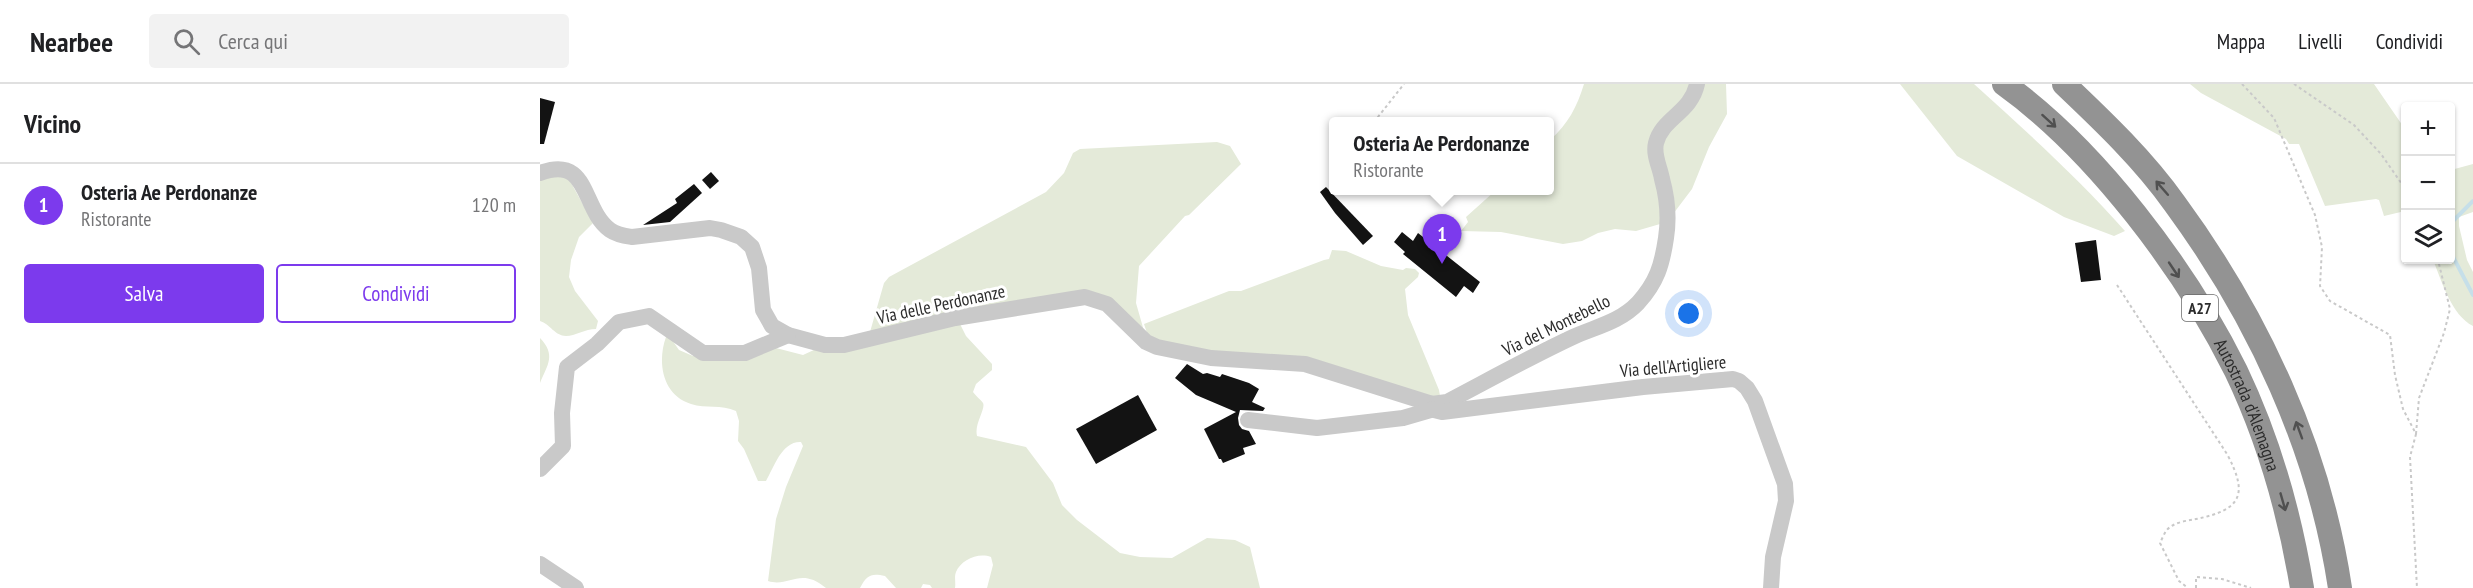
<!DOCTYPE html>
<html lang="it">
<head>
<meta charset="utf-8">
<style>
	:root { --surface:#fff; --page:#f2f2f2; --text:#202124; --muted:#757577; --line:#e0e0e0; --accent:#7c3aed }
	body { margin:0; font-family:"PT Sans Narrow",sans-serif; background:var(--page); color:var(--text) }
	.controls { position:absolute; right:18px; top:18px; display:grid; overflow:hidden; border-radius:6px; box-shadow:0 2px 4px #0004 }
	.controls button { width:54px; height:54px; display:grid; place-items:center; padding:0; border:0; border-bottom:2px solid var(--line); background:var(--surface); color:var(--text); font:30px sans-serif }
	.you { position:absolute; left:1149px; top:230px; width:21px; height:21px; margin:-15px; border:4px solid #fff; border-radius:50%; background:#1a73e8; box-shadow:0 0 0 9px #1a73e833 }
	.badge { display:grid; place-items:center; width:39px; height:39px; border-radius:50%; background:var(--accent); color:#fff; font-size:20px; font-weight:700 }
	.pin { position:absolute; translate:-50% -50px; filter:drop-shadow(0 2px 3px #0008) }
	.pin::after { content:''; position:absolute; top:32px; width:21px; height:18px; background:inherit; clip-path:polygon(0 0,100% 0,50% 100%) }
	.popup { position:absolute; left:789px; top:33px; width:225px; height:78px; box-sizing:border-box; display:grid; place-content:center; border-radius:6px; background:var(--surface); filter:drop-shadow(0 2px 4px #0005); font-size:20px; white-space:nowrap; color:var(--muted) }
	.popup b { font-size:22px; color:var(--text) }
	.popup::after { content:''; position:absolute; left:50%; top:100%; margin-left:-12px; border:12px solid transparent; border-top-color:var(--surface) }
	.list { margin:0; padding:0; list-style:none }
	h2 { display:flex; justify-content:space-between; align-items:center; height:78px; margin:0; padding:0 24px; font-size:26px }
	h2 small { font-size:20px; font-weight:400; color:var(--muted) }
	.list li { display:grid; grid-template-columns:39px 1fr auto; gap:18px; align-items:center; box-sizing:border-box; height:84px; padding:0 24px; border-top:2px solid var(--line) }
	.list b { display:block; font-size:22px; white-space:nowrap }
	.list p { margin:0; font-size:20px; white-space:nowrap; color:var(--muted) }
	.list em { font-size:20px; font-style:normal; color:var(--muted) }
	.actions { display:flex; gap:12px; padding:18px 24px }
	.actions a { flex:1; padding:14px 0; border:2px solid var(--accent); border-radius:6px; text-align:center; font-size:21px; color:var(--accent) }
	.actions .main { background:var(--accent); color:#fff }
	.icon { flex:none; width:33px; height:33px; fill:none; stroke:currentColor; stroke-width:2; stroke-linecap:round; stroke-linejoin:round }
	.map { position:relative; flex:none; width:1933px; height:504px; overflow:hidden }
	header { display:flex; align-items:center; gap:36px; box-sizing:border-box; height:84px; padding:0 30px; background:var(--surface); border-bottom:2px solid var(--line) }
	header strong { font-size:28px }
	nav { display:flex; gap:33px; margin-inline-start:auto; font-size:21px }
	.search { width:420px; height:54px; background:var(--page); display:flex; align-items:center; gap:15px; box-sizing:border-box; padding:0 21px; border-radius:6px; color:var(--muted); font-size:22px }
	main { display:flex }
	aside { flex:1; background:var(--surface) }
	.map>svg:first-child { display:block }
	.green { fill:#e4ead9 }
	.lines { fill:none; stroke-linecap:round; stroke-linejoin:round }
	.stream { stroke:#c6dfe9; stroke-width:4 }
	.building { fill:#131313 }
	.path { stroke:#c9c9c9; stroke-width:2; stroke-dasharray:3 3; stroke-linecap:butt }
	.minor { stroke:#c9c9c9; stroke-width:16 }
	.highway { stroke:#939393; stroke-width:24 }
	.oneway { stroke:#505050 }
	.labels { text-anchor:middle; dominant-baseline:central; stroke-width:6; stroke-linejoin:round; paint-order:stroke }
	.shield { fill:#fff; stroke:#6b6b6b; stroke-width:1.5 }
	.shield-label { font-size:16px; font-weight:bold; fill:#2c2c2c }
	.street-label { font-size:18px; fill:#2c2c2c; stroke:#fff }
</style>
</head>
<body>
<header>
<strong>Nearbee</strong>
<div class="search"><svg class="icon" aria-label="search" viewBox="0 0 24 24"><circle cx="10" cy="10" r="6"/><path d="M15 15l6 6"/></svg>Cerca qui</div>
<nav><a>Mappa</a><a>Livelli</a><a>Condividi</a></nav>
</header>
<main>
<aside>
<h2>Vicino<small></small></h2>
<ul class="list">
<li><span class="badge">1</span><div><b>Osteria Ae Perdonanze</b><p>Ristorante</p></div><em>120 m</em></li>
</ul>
<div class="actions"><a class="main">Salva</a><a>Condividi</a></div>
</aside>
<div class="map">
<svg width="1933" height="504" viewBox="0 0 1933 504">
	<rect width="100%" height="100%" fill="#fff"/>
	<!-- green -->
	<g class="green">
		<path d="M1044,0H1186L1187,30L1169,63L1152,105L1127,138L1096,147L1075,145L1058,149L1042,157L1023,160L961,148L921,147L928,138L926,133L955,107L1010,106V56C1028,40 1037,23 1044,0Z"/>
		<path d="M1360,0H1434C1486,47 1538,94 1585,147L1574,152L1524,133L1417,72Z"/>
		<path d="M1650,0H1834L1865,45V127L1844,132L1839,116L1836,115L1785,122L1759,60H1749L1746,55L1661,9Z"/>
		<path d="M677,58L690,62L701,80L649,131L645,132L599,182L596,219L604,247L565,218L330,248L344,199L349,193L506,108L524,89L533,69L540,65Z"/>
		<path d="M1933,80V128L1919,133V142L1927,176L1933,188V242C1911,231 1902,197 1893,176H1910L1911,86Z"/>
		<path d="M23,84L53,139L39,153L31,176L29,193L35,207L58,237L56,245C45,245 35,252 26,252C15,252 10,240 0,237V89Z"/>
		<path d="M792,166L806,167L841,182L863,186L866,184L875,185L879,189L878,193L865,205L868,231L899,306L900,312L887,314L818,296L609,255L604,240L689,207H701L784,176L789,175Z"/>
		<path d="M418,236L426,252L452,280V286L436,300L433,308C436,312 441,316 443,319C446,325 434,340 437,352L486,363L513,399L522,421L537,436L580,469L600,473L632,474L667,454L695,456L710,463L720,504H447L453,481L451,473C438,468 421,476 416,488C414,493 416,499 415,504H392L390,501L383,500L381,504H356L345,492C331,489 327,491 320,504H286C260,482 249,504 228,497L236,435L246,403L263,362L261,358C242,357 234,383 226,397H218L204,365L198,357L199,337L196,327C181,320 166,325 151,320C122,311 117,278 126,253H130L139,266L153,272L232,263L263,271L276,265Z"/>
		<path d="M0,254C16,271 8,280 0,299Z"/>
	</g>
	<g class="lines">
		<!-- stream -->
		<g class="stream">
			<path d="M1910,140L1933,117"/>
			<path d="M1910,167L1933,211"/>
		</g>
	</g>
	<!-- building -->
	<g class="building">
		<path d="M0,14L15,18L4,60H0Z"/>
		<path d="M171,88L179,97L170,105L162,96Z"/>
		<path d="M154,100L162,109L130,138L103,141L137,119L135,115Z"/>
		<path d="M786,103L833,152L823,161L795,129L780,108Z"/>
		<path d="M862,148L873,157L878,149L940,198L933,209L924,202L916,213L863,170L865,168L854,158Z"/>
		<path d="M1556,156L1561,196L1541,198L1535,159Z"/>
		<path d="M647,280L663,290L667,289L680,293L682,290L709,299L719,305L712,318L725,324L723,327L700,326L698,334L699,341L702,345L709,347L716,360L703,364L705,370L683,379L681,375H679L664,345L696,328L656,311L635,294Z"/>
		<path d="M598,311L617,346L556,380L536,345Z"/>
	</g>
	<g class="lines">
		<!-- path -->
		<g class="path">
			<path d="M1702,0L1734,34L1775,131L1782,163L1780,202L1790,217L1850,251L1855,291L1863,325L1876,350L1870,373L1877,504"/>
			<path d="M1754,0L1814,41L1841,70L1866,106"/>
			<path d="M834,38L864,0"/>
			<path d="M809,106V109"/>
			<path d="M1577,201L1687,370C1709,411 1701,426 1656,435C1646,437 1633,438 1626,447C1624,450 1622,455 1620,459L1639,497L1648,504"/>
			<path d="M1876,350L1879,314L1904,249L1910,225L1898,176"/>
			<path d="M1656,504V493L1682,495L1711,504"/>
		</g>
		<!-- minor -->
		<g class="minor">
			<path d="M0,89C50,70 41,125 70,146C77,151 85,152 92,153L170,144L181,146L201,153L212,163L219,184L223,226L232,242L248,251L285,261H304L415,234L545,213L567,220L606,258L617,263L671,274L765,280L892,320L907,318C949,296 990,273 1033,253C1055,243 1080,238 1098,219C1117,198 1122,181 1126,154C1129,135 1127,113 1122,95C1120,83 1113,71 1116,59C1122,34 1151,29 1157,0"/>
			<path d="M894,326L902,328L1103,303L1193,295L1199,297L1207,304L1215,317L1245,400L1246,417L1233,473L1231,504"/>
			<path d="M708,336L777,344L863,334L894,325"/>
			<path d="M0,385L23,362L22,329L27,283L57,260L79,238L109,232L163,269H205L248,251"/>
			<path d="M0,480L36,504"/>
		</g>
		<!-- highway -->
		<g class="highway">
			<path id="s1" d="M1464,0C1556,66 1646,186 1696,287C1728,354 1750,431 1762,504"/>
			<path d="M1524,0C1563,37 1604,76 1635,120C1718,233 1779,364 1800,504"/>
		</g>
	</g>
	<!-- one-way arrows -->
	<defs><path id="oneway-shaft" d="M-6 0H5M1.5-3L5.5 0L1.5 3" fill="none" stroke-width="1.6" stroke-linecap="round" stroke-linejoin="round" transform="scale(1.5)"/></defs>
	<g class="oneway">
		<use href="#oneway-shaft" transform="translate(1509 37) rotate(42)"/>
		<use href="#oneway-shaft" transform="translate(1622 104) rotate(-131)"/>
		<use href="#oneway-shaft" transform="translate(1634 186) rotate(56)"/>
		<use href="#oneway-shaft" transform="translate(1759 346) rotate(-110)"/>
		<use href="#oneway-shaft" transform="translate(1743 418) rotate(74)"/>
	</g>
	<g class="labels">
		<!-- shield labels -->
		<rect class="shield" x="1642" y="211" width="36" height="26" rx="4.5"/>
		<g class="shield-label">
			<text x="1660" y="224">A27</text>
		</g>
		<!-- street labels -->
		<g class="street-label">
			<text transform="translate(401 220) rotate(-12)">Via delle Perdonanze</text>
			<text transform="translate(1016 241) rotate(-26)">Via del Montebello</text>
			<text transform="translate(1133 282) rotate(-5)">Via dell'Artigliere</text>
			<text stroke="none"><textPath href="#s1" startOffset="408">Autostrada d'Alemagna</textPath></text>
		</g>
	</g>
</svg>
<div class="controls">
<button>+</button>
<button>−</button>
<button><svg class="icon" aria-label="layers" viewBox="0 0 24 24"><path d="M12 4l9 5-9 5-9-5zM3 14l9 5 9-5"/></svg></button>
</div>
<div class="you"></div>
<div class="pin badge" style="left:902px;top:180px">1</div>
<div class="popup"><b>Osteria Ae Perdonanze</b>Ristorante</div>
</div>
</main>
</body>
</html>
